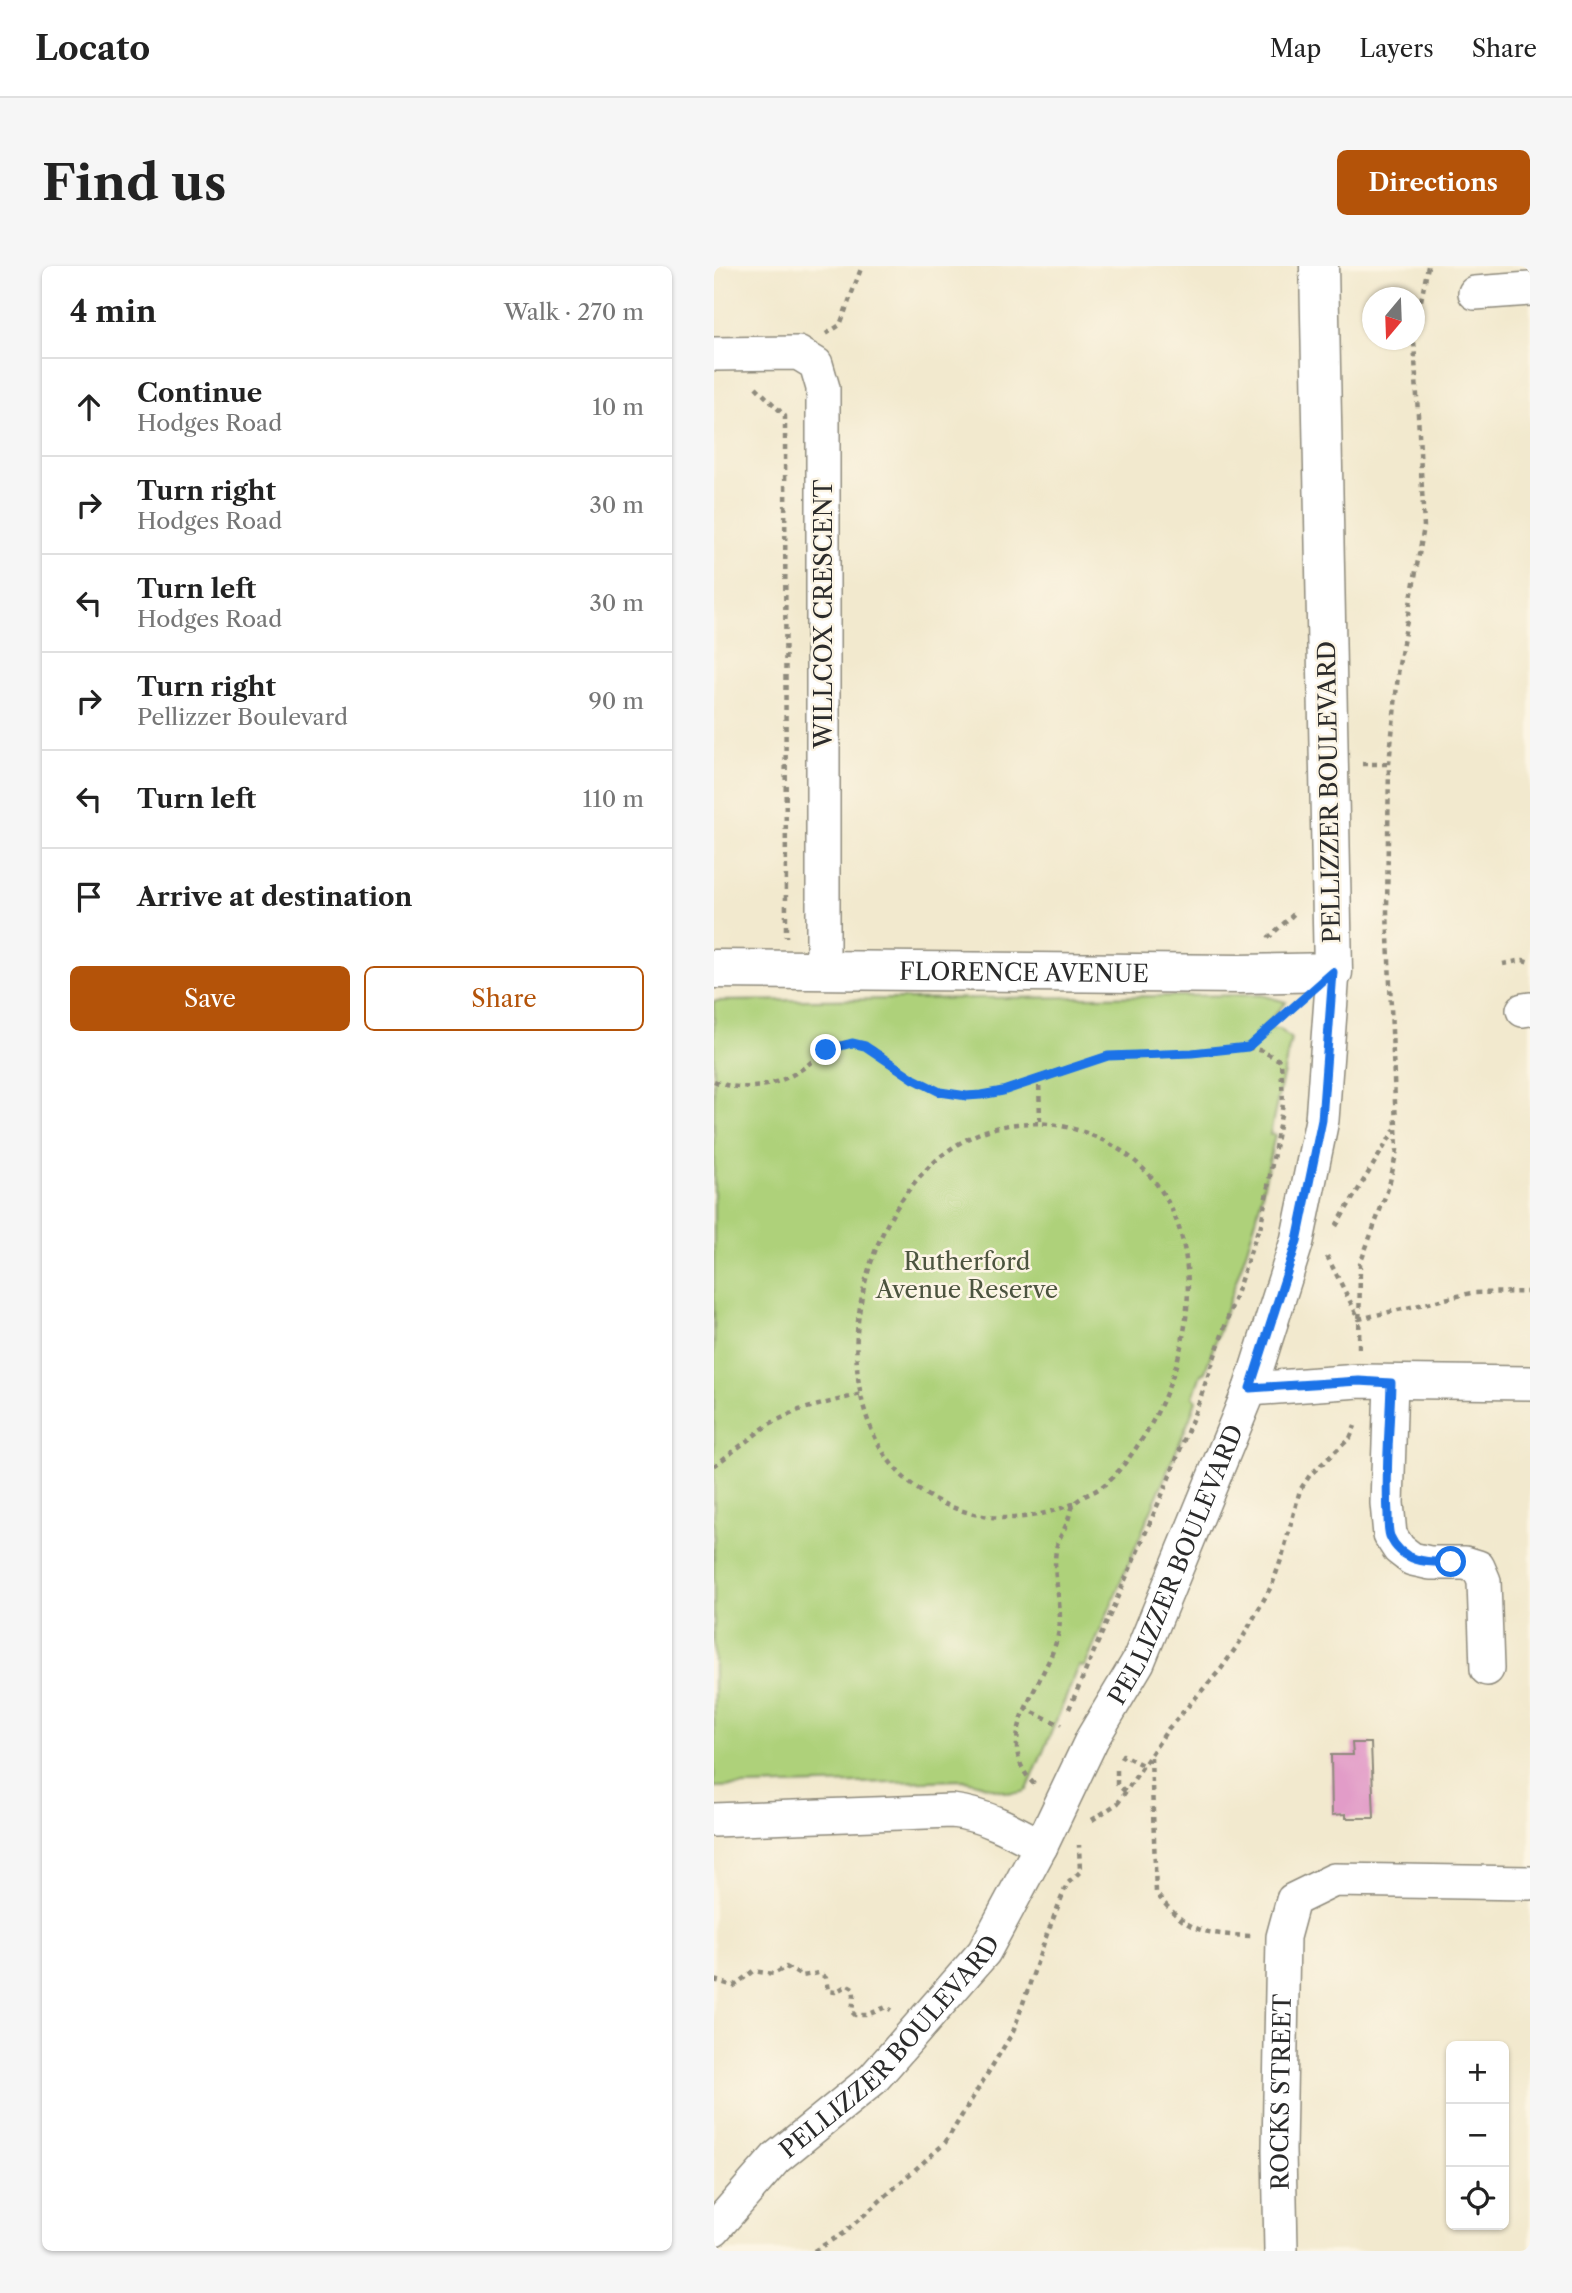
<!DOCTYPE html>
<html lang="en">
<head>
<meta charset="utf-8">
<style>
	:root { --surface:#fff; --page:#f6f6f6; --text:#222; --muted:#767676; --line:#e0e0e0; --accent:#b45309 }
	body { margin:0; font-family:"Libre Caslon Text",serif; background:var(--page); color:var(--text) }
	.controls { position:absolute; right:21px; bottom:21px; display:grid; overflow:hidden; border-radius:10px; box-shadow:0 2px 5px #0004 }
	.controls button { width:63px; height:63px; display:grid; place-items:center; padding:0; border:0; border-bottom:2px solid var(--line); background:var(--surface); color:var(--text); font:35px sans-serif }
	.compass { position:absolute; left:648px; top:21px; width:63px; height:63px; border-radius:50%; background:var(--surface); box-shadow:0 2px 5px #0004; rotate:199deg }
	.stop { position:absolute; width:21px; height:21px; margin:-16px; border:5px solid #1a73e8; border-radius:50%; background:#fff }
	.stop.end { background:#1a73e8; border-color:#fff; box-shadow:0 2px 7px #0008 }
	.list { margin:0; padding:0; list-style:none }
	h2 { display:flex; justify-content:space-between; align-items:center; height:91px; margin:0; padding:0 28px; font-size:30px }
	h2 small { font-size:23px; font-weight:400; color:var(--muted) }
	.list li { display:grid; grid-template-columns:46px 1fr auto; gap:21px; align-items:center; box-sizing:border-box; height:98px; padding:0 28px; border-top:2px solid var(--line) }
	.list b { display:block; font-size:26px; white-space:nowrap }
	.list p { margin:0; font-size:23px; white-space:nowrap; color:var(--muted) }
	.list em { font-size:23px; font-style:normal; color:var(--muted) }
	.actions { display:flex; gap:14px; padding:21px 28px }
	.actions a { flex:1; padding:16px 0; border:2px solid var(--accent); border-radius:10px; text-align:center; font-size:24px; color:var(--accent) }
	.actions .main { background:var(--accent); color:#fff }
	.icon { flex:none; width:38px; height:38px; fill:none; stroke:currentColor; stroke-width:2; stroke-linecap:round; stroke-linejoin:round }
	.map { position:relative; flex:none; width:816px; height:1985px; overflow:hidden; border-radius:10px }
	header { display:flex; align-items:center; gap:42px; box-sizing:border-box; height:98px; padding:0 35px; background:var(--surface); border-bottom:2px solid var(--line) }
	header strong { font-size:33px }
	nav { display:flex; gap:38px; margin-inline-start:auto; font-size:24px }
	.intro { display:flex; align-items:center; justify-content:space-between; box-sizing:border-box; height:168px; padding:0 42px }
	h1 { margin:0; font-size:49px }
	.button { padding:18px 32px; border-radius:10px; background:var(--accent); color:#fff; font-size:24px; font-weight:700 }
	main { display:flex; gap:42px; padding:0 42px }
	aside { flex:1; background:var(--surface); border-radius:10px; box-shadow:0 2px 5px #0004 }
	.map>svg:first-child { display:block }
	.green { fill:#aed17a; stroke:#6c7e52; stroke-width:2 }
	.building { fill:#e29cc8 }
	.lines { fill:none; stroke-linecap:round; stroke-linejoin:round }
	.minor-casing { stroke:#8e8a7c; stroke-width:36 }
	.tertiary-casing { stroke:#8e8a7c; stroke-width:41 }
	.path { stroke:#8e8a7c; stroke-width:4.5; stroke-dasharray:5 5; stroke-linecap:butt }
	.minor { stroke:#fff; stroke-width:33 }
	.tertiary { stroke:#fff; stroke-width:38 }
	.route { stroke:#1a73e8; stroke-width:9 }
	.labels { text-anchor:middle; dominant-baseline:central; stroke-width:5; stroke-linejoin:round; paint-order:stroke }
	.street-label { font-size:24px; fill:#2b2b2b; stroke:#fcf5e5 }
	.park-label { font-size:24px; fill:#4c543f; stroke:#fcf5e5 }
</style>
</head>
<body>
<header>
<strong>Locato</strong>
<nav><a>Map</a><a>Layers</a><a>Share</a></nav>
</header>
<div class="intro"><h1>Find us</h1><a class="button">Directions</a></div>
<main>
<aside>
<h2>4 min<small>Walk · 270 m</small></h2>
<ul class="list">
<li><svg class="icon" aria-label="ahead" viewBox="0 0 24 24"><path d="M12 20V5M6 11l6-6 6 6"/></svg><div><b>Continue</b><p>Hodges Road</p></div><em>10 m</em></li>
<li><svg class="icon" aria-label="right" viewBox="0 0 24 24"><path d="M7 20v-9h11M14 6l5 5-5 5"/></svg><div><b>Turn right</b><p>Hodges Road</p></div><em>30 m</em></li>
<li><svg class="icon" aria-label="left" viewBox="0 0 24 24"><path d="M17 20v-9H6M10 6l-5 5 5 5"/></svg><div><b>Turn left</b><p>Hodges Road</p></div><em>30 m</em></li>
<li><svg class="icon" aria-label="right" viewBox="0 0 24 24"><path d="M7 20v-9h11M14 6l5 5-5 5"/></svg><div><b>Turn right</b><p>Pellizzer Boulevard</p></div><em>90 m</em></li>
<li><svg class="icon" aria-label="left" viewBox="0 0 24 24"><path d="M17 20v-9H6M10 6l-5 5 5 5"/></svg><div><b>Turn left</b></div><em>110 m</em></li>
<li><svg class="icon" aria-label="arrive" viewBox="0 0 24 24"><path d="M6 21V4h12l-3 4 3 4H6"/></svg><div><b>Arrive at destination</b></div></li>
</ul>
<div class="actions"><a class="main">Save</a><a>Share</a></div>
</aside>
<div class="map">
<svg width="816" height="1985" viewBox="0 0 816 1985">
	<rect width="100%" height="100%" fill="#fcf5e5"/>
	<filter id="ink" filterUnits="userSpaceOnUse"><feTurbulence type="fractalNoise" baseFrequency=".0143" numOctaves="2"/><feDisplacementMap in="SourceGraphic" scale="14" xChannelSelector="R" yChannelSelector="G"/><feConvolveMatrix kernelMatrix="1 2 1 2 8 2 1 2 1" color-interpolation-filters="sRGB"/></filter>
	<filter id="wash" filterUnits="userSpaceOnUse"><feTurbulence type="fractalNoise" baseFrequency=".00686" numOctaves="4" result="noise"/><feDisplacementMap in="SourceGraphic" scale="28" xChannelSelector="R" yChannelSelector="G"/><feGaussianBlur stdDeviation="1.57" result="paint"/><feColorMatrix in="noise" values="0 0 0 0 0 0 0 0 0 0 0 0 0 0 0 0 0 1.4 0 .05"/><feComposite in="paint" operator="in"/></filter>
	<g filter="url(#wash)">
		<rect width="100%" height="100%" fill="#f2e9ce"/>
		<!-- green -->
		<path class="green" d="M547,729L572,736L548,762L566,763L577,773L556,868L561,869L543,950L533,983L491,1106L487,1108L479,1131L482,1134L476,1152L371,1401L365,1400L313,1524C296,1534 270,1516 250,1514L0,1521V735Z"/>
		<g id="blocks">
			<!-- building -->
			<path class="building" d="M638,1477H657L660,1552H632V1548L618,1549L617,1489H639Z"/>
		</g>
	</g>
	<g filter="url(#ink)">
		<use href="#blocks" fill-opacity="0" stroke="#8e8a7c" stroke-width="2"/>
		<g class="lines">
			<defs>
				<g id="minor">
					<path d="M761,27L816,23"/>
					<path d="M0,88L84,87L102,98L109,122V704"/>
					<path d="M809,744L816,743"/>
					<path d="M677,1117L673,1237L676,1269L685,1283L698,1293L716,1297H751L764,1301L770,1315L773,1403"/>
					<path d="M536,1123L645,1115L816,1117"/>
					<path d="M0,1554L238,1545C271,1549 298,1564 327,1580"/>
					<path id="s1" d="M0,1963L62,1892L159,1813L270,1686L327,1580L378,1473L424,1396L536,1123L583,975L608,854L619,706"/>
					<path id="s2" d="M567,1985L565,1884L569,1671L579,1634L620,1614L816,1617"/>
				</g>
				<g id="tertiary">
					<path id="s3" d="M0,703L526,708L619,706L605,0"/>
				</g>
			</defs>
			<!-- minor casing -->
			<use href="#minor" class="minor-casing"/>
			<!-- tertiary casing -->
			<use href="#tertiary" class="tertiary-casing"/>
			<!-- path -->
			<g class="path">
				<path d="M701,64L714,0"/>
				<path d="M112,68L126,59L148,0"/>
				<path d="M42,121L71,150L72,671"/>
				<path d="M648,498H675"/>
				<path d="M554,672L581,647V644"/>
				<path d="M789,698L809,694L816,696"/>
				<path d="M534,781L548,785L567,795L569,838L546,964"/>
				<path d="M0,815C31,828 64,820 91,801C105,790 118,776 138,777C155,777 171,791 184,802C231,841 273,831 325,812"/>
				<path d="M326,855L325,812L394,790L478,787L534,781L577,744"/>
				<path d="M622,960L681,863"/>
				<path d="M613,990L645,1053L757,1027L816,1026"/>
				<path d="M645,1082L646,998L675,920L683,884L673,646L675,498L685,399L710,261L700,74"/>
				<path d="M0,1200L55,1158L85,1144L147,1128"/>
				<path d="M310,1442L347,1459"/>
				<path d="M355,1443L451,1222L485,1136L544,964"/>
				<path d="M437,1491L442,1627C473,1666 488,1668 537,1670"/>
				<path d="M407,1493L409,1489L430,1500"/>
				<path d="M403,1504V1518L413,1527"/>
				<path d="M320,1518C273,1470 337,1414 345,1364C349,1338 338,1310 342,1284C343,1275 349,1266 353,1257C355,1252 357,1242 361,1237C367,1230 379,1227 386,1222C401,1211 414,1194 424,1179C483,1094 504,948 406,884C375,864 339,854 303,858C144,873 75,1169 228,1237C275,1258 314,1256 361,1237"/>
				<path d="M378,1554L404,1537L454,1463L507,1403L528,1373L558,1319L568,1291L586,1224L596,1209L636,1172L641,1160"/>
				<path d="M0,1714L20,1720L39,1705L60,1708L72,1701L88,1710L105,1707L112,1712L114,1725L121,1726L134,1719L139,1722L140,1729L138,1746L141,1749H153L172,1741L177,1744"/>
				<path d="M100,1985L131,1966L231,1877L299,1766L333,1668L353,1618L366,1606L365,1579"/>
			</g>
			<!-- minor -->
			<use href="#minor" class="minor"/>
			<!-- tertiary -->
			<use href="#tertiary" class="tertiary"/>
		</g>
	</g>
	<g class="lines" filter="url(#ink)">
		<!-- route -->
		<path class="route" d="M112,784L138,777L151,780L200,813L226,826L253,830L267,829L289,825L394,790L478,787L534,781L619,706L608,854L583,975L536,1122L645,1115L677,1117C676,1160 671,1205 674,1248C674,1255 674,1264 676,1270C687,1296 713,1297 737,1296"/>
	</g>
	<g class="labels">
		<!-- street labels -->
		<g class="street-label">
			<text transform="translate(109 348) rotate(-90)">WILLCOX CRESCENT</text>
			<text transform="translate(615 526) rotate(-91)">PELLIZZER BOULEVARD</text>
			<text stroke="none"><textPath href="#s3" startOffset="310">FLORENCE AVENUE</textPath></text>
			<text stroke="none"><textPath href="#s1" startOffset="821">PELLIZZER BOULEVARD</textPath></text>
			<text stroke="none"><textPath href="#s1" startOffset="254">PELLIZZER BOULEVARD</textPath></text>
			<text stroke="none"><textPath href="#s2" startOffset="159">ROCKS STREET</textPath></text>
		</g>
		<!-- park labels -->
		<g class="park-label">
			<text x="253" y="995">Rutherford<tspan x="253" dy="28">Avenue Reserve</tspan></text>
		</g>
	</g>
</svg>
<div class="controls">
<button>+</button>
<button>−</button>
<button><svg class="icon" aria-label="locate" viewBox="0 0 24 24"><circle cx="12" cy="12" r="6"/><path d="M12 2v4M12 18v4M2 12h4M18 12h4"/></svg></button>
</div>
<svg class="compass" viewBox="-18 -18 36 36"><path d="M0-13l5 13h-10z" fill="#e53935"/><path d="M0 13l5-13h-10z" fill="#767676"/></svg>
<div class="stop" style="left:737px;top:1296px"></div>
<div class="stop end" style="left:112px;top:784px"></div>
</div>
</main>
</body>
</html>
